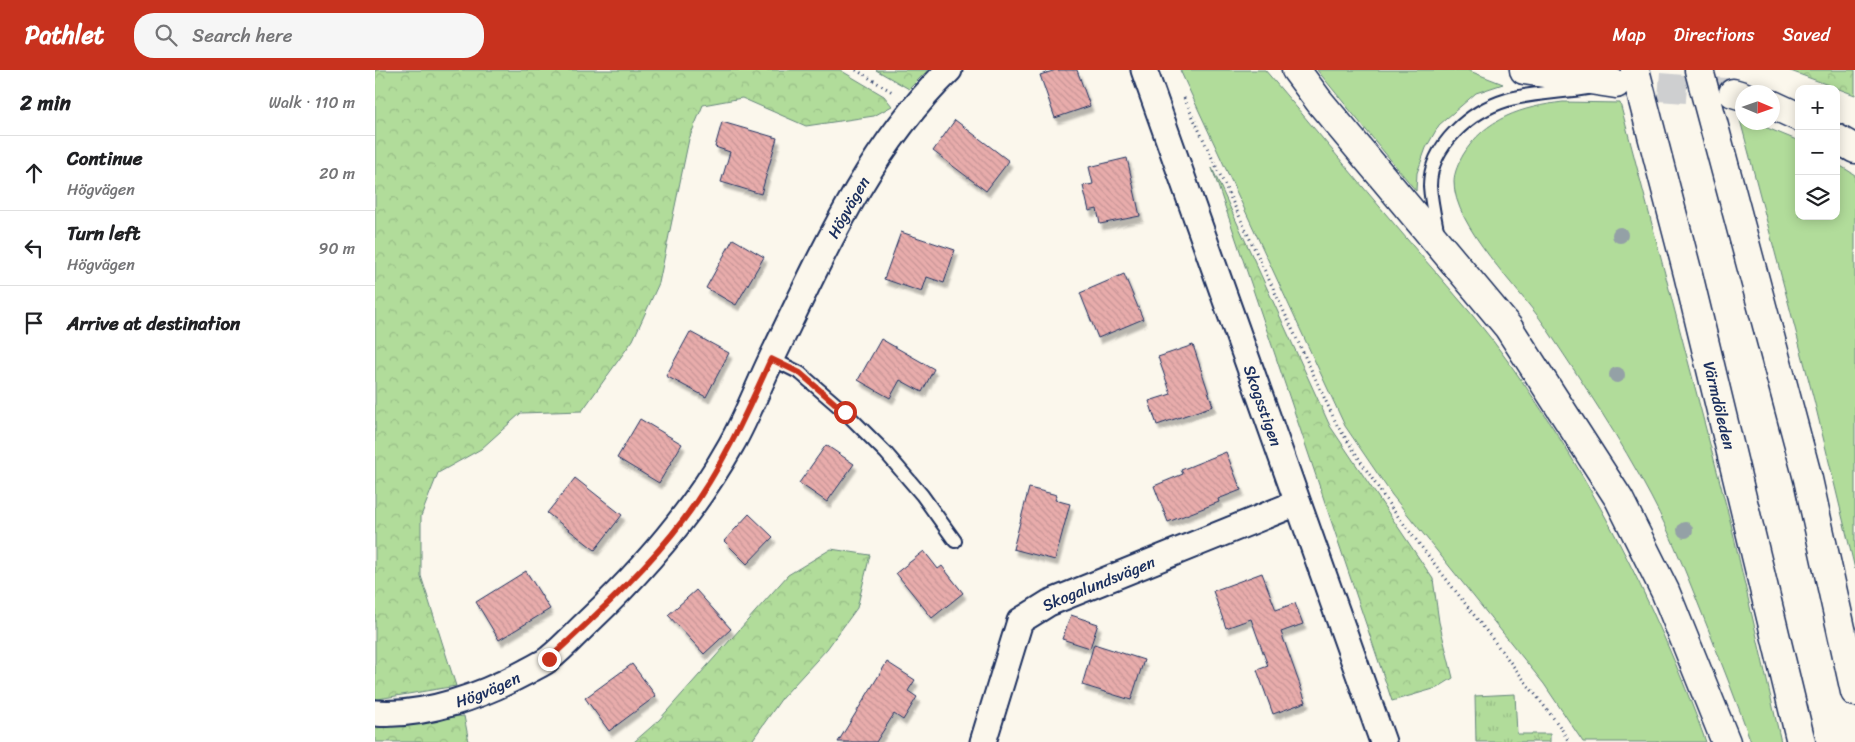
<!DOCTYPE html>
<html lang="en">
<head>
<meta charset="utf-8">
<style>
	:root { --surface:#fff; --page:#f6f6f6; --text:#202124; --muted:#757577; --line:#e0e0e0; --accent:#c8321e }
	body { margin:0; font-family:Sriracha,sans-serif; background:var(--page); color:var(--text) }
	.controls { position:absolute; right:15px; top:15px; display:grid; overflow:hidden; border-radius:10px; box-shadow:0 2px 12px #0003 }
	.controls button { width:45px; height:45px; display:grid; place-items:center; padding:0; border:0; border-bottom:1px solid var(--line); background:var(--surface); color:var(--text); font:25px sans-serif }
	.compass { position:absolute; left:1360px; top:15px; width:45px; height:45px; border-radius:50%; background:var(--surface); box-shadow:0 2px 12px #0003; rotate:92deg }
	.stop { position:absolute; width:15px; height:15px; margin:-11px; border:4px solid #c8321e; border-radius:50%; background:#fff }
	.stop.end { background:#c8321e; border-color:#fff; box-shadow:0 1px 5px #0008 }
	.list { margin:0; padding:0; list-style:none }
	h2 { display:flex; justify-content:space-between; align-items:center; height:65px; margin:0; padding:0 20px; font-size:21px }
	h2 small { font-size:16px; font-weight:400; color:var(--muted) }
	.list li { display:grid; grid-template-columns:32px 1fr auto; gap:15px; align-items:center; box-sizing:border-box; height:75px; padding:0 20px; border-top:1px solid var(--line) }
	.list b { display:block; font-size:19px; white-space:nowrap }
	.list p { margin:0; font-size:16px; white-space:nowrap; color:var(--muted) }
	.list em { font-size:16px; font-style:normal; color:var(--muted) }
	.icon { flex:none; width:28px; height:28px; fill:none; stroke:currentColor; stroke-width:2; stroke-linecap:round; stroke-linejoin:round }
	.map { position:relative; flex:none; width:1480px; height:672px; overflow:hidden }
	header { display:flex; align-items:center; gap:30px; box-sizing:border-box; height:70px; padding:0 25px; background:var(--accent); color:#fff }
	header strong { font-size:24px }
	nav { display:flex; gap:28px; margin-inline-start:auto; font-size:18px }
	.search { width:350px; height:45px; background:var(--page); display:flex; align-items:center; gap:12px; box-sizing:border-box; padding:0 18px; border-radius:20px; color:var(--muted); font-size:19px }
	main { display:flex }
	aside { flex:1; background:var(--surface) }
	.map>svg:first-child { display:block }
	.grass { fill:#b1dc9a; stroke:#66867c }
	.forest { fill:url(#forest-crowns); stroke:#66867c }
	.park { fill:url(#park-tufts); stroke:#66867c }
	.building { fill:url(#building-back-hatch); stroke:#1b2f5e; filter:url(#shadow) }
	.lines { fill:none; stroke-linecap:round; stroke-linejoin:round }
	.motorway-tunnel { stroke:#cecfd0; stroke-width:28; stroke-dasharray:28 14; stroke-linecap:butt }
	.service-casing { stroke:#1b2f5e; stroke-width:16 }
	.minor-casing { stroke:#1b2f5e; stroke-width:29 }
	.motorway-casing { stroke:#1b2f5e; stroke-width:31 }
	.path { stroke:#1b2f5e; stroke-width:3; stroke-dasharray:1 4; stroke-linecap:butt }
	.service { stroke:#fbf7ec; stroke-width:12 }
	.minor { stroke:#fbf7ec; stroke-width:25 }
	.motorway { stroke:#fbf7ec; stroke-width:28 }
	.tree { fill:#94a1a6 }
	.route { stroke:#c8321e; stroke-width:6 }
	.labels { text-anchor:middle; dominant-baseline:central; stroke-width:4.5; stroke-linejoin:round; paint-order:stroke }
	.street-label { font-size:16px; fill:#1b2f5e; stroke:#fbf7ec }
</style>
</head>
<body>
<header>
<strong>Pathlet</strong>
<div class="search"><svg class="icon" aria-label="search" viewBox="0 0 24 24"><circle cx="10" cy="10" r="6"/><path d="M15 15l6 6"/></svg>Search here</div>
<nav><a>Map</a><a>Directions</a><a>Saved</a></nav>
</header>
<main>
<aside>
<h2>2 min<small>Walk · 110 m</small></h2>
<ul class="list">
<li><svg class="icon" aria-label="ahead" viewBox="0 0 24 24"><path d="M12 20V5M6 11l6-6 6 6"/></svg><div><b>Continue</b><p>Högvägen</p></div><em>20 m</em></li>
<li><svg class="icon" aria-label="left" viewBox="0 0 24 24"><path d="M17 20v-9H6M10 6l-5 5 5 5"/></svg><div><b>Turn left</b><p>Högvägen</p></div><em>90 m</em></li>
<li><svg class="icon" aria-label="arrive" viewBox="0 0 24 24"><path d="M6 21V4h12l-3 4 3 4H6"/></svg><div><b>Arrive at destination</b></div></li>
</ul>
</aside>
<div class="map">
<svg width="1480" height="672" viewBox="0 0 1480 672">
	<defs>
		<pattern id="forest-crowns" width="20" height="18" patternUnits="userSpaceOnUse" patternTransform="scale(1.25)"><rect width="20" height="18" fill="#b1dc9a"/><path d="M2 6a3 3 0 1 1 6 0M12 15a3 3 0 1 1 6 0" fill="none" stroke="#98bd87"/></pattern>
		<pattern id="park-tufts" width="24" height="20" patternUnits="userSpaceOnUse" patternTransform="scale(1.25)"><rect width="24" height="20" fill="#b1dc9a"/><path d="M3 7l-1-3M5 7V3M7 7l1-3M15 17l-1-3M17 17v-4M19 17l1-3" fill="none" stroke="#98bd87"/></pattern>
		<pattern id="building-back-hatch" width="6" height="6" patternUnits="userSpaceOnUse" patternTransform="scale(1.25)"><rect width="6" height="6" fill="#e8acab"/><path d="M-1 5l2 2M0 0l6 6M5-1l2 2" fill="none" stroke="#c69496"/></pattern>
		<filter id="shadow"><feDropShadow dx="3" dy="5.5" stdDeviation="1" flood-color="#0004"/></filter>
	</defs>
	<rect width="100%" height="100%" fill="#fbf7ec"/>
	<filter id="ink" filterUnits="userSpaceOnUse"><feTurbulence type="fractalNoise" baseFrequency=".02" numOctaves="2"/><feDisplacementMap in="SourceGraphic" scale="10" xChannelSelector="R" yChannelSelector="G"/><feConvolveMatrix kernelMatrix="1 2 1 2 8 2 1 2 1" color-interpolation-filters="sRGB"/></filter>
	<g filter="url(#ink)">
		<!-- grass -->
		<g class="grass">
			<path d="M805,0H890C936,54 980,108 1026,162C1056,198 1089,233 1118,271C1209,392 1279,529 1331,672H1208L1169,614L1017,425L970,356Z"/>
			<path d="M942,0H1092L1128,14L1101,23L1064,55L1051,78L1042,103L1041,121Z"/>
			<path d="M1188,32L1245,33L1356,454L1406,672H1376C1363,634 1348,598 1334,561C1316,516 1299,470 1276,427C1245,368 1207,312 1170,256C1145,219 1078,156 1079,111C1079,103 1084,92 1088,85C1110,48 1147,37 1188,32Z"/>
			<path d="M1364,46L1367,47L1368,52L1380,53L1424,71V146H1461V93L1480,105V499L1439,330Z"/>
		</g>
		<!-- forest -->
		<g class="forest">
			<path d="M0,0H465L509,26L517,36L499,46L431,56L367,28L328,35L314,69L284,213L258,270L207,341L146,343L106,379L63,403L46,446V506L81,616L3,629L0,628Z"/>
			<path d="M501,0H553L534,19Z"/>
			<path d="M1413,0H1480V25Z"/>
			<path d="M837,98L955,356L1058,509L1064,552L1078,608L1062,618L1017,631Z"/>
			<path d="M456,479L495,485L482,538L452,579L407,628L376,672H259L284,650L413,505Z"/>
			<path d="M89,646L94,672H0V653Z"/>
		</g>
		<!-- park -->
		<path class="park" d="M1140,624L1142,664H1175V672H1101L1100,626Z"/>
		<!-- building -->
		<g class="building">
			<path d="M681,0H702L715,36L680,48L665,5Z"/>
			<path d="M580,50L634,91L611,121L558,81Z"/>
			<path d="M347,52L402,68L386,124L346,112L355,82L340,77Z"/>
			<path d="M752,88L765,146L725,154L722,139L714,141L708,116L718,114L714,97Z"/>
			<path d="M526,162L580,180L569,213L552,207L547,222L509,209Z"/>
			<path d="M358,169L389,187L361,235L331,218Z"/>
			<path d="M749,204L768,249L723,268L705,223Z"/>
			<path d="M315,262L354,283L331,327L291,306Z"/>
			<path d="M506,269L559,299L547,322L525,310L515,328L483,310Z"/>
			<path d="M818,275L838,336L782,355L774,331L796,324L783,287Z"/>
			<path d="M265,349L307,374L284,413L242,388Z"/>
			<path d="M451,375L479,394L452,432L424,413Z"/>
			<path d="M851,382L866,420L843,429L844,432L793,452L779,416L808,404L806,400Z"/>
			<path d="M200,408L247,445L220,480L172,443Z"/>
			<path d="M654,418L682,425L680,430L695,434L680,490L638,479Z"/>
			<path d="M374,444L398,467L372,494L349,471Z"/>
			<path d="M549,481L563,499L567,496L588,523L557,548L521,503Z"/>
			<path d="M151,501L175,539L124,570L101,532Z"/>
			<path d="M887,503L901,540L920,533L928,554L906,562L931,632L898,644L882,600L893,596L876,549L851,558L838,521Z"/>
			<path d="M321,520L356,559L329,584L293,545Z"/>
			<path d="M696,545L723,554L715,578L687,569Z"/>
			<path d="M719,574L769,590L756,630L707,615Z"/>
			<path d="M512,592L540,610L533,621L542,627L528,650L519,644L501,672H463Z"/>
			<path d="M257,594L281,626L234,661L210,628Z"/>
		</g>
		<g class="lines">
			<!-- motorway-tunnel -->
			<path class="motorway-tunnel" d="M1242,14L1351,22"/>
			<defs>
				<g id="service">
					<path d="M1063,165C1060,149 1056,132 1055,116C1055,75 1096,41 1132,30C1154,23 1188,22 1212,18"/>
					<path d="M397,289L425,303L470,342L511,383L547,425L580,471"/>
				</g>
				<g id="minor">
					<path id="s1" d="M769,0L1008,672"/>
					<path id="s2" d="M0,643C50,647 108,625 151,602C159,597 168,594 175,588C189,577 201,563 214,551C270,498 319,441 356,375C372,347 383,317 397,288C446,187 492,80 574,0"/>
					<path id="s3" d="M608,672L645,551L674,533L922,433"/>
				</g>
				<g id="motorway">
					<path d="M921,0L944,31L1133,257L1244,429L1290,521L1351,672"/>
					<path d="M1149,0L1241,14"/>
					<path id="s4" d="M1260,0L1313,204L1426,672"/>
					<path d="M1324,0L1433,409L1480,622"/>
					<path d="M1358,23L1368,26"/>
					<path d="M1398,35L1424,47"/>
					<path d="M1461,68L1480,79"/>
				</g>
			</defs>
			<!-- service casing -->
			<use href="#service" class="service-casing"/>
			<!-- minor casing -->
			<use href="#minor" class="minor-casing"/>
			<!-- motorway casing -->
			<use href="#motorway" class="motorway-casing"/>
			<!-- path -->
			<g class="path">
				<path d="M481,0L519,23"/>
				<path d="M809,28L962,355L1015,436L1186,658L1194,672"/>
			</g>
			<!-- service -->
			<use href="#service" class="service"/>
			<!-- minor -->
			<use href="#minor" class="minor"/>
			<!-- motorway -->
			<use href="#motorway" class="motorway"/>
		</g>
		<!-- trees -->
		<g class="tree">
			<circle cx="1245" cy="165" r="8"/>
			<circle cx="1242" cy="305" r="8"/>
			<circle cx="1310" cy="460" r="8"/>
		</g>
	</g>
	<g class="lines" filter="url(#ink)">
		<!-- route -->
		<path class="route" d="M174,589C221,545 270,501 309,449C346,400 371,344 396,289L425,303L470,342"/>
	</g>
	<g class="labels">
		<!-- street labels -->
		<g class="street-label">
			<text stroke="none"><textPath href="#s2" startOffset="732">Högvägen</textPath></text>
			<text stroke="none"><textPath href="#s1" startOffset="356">Skogsstigen</textPath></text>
			<text stroke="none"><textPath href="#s4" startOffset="346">Värmdöleden</textPath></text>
			<text stroke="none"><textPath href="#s3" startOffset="214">Skogalundsvägen</textPath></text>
			<text stroke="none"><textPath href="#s2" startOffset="116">Högvägen</textPath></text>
		</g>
	</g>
</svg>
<div class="controls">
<button>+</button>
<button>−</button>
<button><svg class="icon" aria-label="layers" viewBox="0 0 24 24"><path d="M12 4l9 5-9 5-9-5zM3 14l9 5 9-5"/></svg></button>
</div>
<svg class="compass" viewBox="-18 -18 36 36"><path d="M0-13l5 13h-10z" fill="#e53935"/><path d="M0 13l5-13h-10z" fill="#757577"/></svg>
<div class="stop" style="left:470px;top:342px"></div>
<div class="stop end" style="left:174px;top:589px"></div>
</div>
</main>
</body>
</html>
